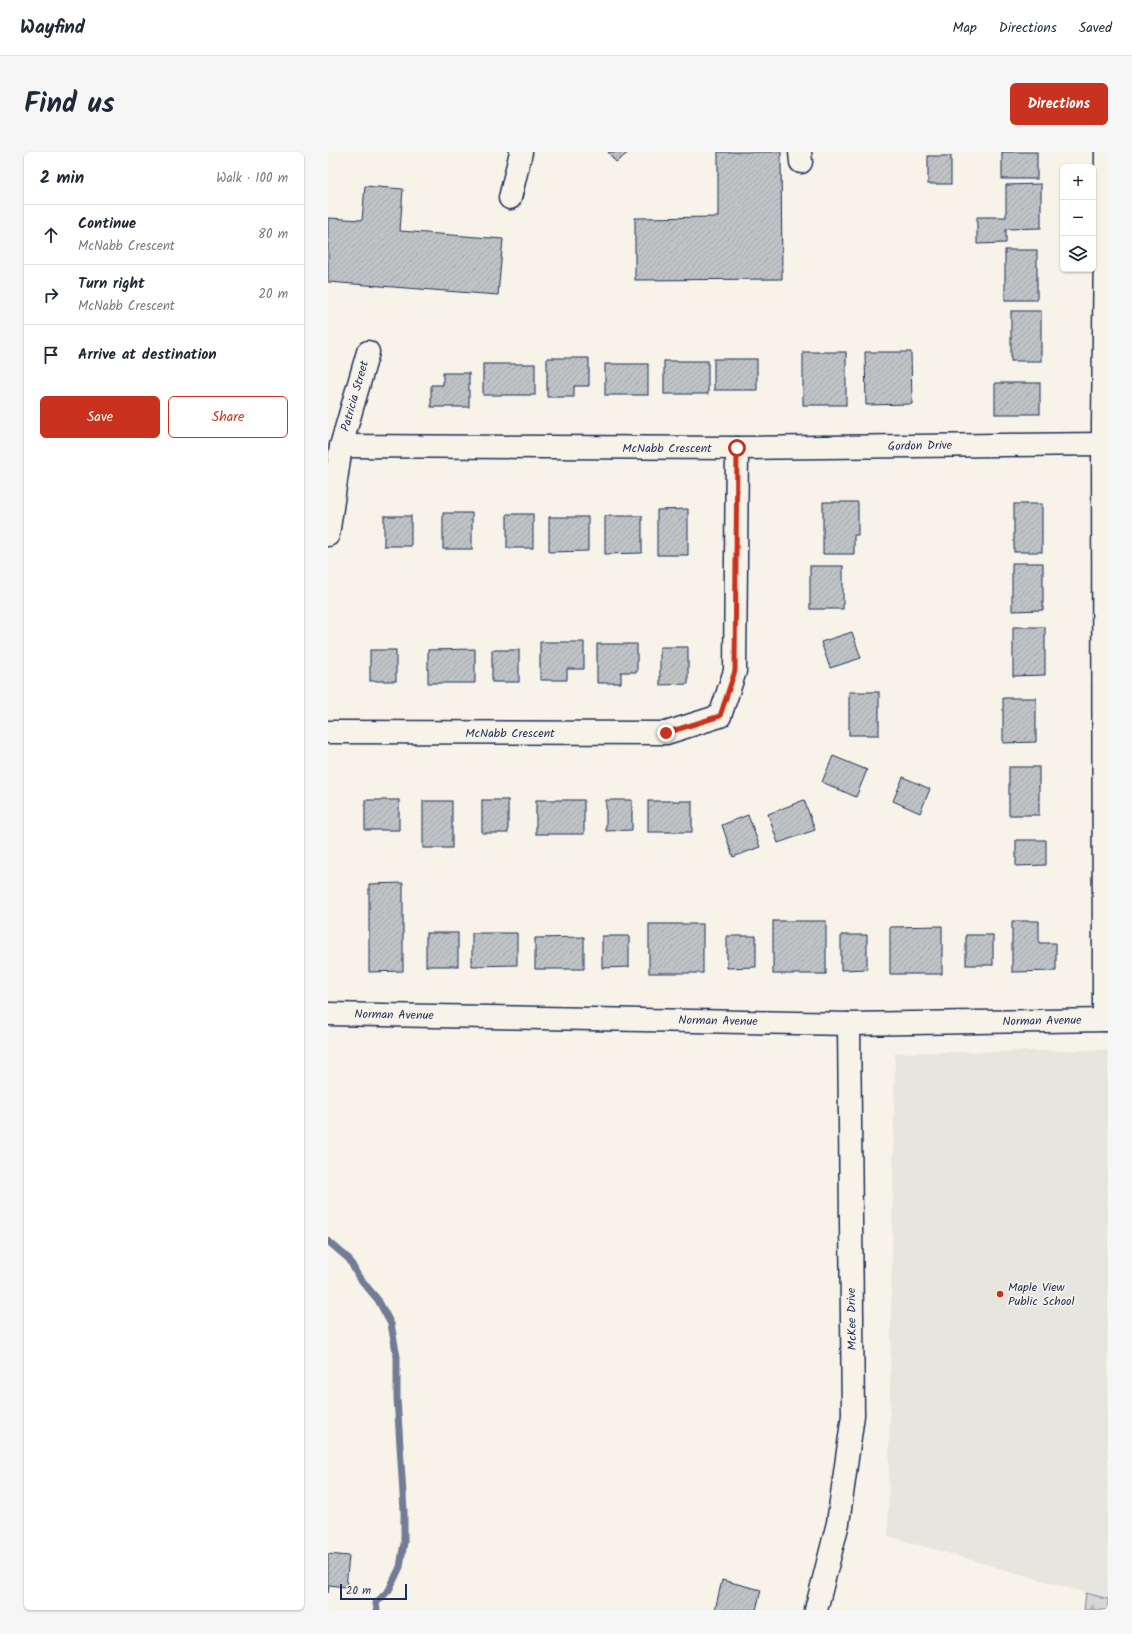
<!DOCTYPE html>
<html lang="en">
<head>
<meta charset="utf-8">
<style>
	:root { --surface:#fff; --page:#f6f6f7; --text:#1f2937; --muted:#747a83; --line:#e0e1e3; --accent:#c8321e }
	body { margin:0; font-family:Kalam,sans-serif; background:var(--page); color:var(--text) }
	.controls { position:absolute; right:12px; top:12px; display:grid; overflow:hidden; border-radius:6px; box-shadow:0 1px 3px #0004 }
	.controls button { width:36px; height:36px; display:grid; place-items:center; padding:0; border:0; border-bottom:1px solid var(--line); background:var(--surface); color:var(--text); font:20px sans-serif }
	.scale { position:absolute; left:12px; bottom:10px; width:67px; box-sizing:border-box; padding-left:4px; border:2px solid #1b2f5e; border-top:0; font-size:11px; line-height:14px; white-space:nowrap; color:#1b2f5e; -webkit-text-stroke:3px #f7f3e8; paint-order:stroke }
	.stop { position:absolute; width:12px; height:12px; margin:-9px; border:3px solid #c8321e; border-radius:50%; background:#fff }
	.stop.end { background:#c8321e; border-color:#fff; box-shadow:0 1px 4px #0008 }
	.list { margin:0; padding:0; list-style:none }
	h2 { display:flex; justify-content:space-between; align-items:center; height:52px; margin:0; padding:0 16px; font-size:17px }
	h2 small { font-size:13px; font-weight:400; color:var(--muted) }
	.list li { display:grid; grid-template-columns:26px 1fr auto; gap:12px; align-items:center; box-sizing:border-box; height:60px; padding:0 16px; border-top:1px solid var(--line) }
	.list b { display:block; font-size:15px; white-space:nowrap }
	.list p { margin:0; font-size:13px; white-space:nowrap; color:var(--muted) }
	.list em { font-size:13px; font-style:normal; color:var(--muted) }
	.actions { display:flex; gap:8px; padding:12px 16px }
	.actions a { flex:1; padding:9px 0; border:1px solid var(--accent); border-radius:6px; text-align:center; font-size:14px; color:var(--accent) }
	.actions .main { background:var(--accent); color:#fff }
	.icon { flex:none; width:22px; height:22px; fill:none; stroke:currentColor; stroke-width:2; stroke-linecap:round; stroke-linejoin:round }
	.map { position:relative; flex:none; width:780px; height:1458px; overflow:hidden; border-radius:6px }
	header { display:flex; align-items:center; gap:24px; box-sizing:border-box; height:56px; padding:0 20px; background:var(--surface); border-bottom:1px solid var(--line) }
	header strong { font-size:19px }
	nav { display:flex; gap:22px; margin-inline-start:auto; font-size:14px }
	.intro { display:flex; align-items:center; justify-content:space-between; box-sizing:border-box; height:96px; padding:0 24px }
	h1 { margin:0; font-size:28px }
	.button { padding:10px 18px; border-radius:6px; background:var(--accent); color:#fff; font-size:14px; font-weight:700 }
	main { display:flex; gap:24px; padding:0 24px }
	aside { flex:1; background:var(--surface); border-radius:6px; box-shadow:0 1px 3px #0004 }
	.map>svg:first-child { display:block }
	.built { fill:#e6e5de }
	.forest { fill:url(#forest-firs); stroke:#798299 }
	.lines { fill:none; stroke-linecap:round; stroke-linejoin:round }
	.stream { stroke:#727c95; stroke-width:7 }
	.building { fill:url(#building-hatch); stroke:#1b2f5e }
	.minor-casing { stroke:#1b2f5e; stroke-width:25 }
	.minor { stroke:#f7f3e8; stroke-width:22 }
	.route { stroke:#c8321e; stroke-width:5 }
	.poi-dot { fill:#c8321e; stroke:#f7f3e8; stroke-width:1.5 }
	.labels { text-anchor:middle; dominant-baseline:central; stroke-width:3.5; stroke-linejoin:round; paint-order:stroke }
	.street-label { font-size:12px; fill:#1b2f5e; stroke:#f7f3e8 }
	.poi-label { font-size:12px; fill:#1b2f5e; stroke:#f7f3e8; text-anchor:start }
</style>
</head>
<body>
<header>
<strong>Wayfind</strong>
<nav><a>Map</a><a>Directions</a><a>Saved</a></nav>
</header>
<div class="intro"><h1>Find us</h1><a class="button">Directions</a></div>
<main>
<aside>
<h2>2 min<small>Walk · 100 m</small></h2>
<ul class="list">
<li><svg class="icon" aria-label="ahead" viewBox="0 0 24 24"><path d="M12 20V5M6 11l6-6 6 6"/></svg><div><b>Continue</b><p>McNabb Crescent</p></div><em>80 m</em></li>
<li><svg class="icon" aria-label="right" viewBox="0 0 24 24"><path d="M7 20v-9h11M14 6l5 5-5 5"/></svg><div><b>Turn right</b><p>McNabb Crescent</p></div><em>20 m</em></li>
<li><svg class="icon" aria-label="arrive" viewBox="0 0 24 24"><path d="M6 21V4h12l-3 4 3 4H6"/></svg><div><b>Arrive at destination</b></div></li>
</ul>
<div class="actions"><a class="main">Save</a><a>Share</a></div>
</aside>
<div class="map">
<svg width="780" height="1458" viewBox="0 0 780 1458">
	<defs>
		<pattern id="forest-firs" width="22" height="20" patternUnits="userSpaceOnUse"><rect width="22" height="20" fill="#d7d6d4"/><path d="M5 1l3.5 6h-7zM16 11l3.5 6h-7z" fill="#b8b8b8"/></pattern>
		<pattern id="building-hatch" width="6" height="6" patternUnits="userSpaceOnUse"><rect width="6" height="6" fill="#c0c3c5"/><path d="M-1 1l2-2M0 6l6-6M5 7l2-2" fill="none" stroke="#a4a8ac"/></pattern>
	</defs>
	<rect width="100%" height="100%" fill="#f7f3e8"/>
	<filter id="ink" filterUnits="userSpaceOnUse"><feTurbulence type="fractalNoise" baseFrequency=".025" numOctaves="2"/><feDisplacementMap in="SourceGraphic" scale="8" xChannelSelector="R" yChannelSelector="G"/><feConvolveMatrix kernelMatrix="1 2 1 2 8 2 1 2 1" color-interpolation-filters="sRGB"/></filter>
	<g filter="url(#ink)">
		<!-- built -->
		<path class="built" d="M780,898V1447L560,1384L567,901Z"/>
		<!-- forest -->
		<path class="forest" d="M758,1441L780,1447V1458H756Z"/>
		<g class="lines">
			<!-- stream -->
			<path class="stream" d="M0,1089L21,1107L30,1124L50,1148L63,1172L69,1205V1246L76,1358V1391L72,1415L61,1438L48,1451L49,1458"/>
		</g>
		<!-- building -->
		<g class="building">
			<path d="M280,0H301L288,10Z"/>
			<path d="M390,0H453L454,127L307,128V66L390,65Z"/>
			<rect x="674" y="0" width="35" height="27"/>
			<rect x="600" y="4" width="23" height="28"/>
			<path d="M713,32V76L678,77V91L649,92V65H678V33Z"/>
			<path d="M37,34L75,37L72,79L175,87L170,143L0,130V66L34,68Z"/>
			<rect x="677" y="98" width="32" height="50"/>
			<rect x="683" y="159" width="30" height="50"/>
			<rect x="475" y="200" width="43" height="53"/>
			<path d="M537,200H583L584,252L538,253Z"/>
			<path d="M219,206H261V234H246V245H219Z"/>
			<rect x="386" y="207" width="43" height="31"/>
			<rect x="336" y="209" width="44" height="33"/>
			<rect x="155" y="212" width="52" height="31"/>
			<rect x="277" y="212" width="43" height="31"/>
			<path d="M115,221H141V255H103V233H115Z"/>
			<rect x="667" y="231" width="45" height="31"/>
			<path d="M495,350H530V383H526V402H495Z"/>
			<rect x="686" y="352" width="28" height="48"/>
			<path d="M360,357V403H329V358Z"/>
			<rect x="115" y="361" width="29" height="36"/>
			<rect x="179" y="362" width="26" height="34"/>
			<rect x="56" y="364" width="27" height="30"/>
			<path d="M277,364H314V401L277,402Z"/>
			<path d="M221,365H260V399L221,400Z"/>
			<path d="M684,411H715V458L684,459Z"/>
			<rect x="482" y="414" width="33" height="43"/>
			<path d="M685,475H717V523L685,524Z"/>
			<path d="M524,480L533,506L502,516L493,490Z"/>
			<path d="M212,490H256V517H239V528H212Z"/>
			<path d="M269,492H309V520H293V531H269Z"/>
			<path d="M332,495H360V532L332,533Z"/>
			<path d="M147,497V531H100V498Z"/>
			<rect x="42" y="498" width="26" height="31"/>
			<rect x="164" y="498" width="27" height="32"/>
			<rect x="521" y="540" width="30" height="43"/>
			<path d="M675,546H708V590L675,591Z"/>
			<path d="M505,604L539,618L528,645L494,630Z"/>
			<rect x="681" y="615" width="30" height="48"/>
			<path d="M575,625L602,637L592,661L565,649Z"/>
			<rect x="37" y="648" width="34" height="30"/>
			<rect x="154" y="648" width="26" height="33"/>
			<rect x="208" y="648" width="48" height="34"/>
			<path d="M278,648H304V678L278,679Z"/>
			<path d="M476,648L487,678L450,691L440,662Z"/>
			<rect x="95" y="649" width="29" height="47"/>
			<rect x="320" y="649" width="44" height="31"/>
			<path d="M420,663L432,695L405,705L394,673Z"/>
			<path d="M688,688H718V713L688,714Z"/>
			<path d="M75,731V819L41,820V732Z"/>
			<rect x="445" y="769" width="53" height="53"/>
			<path d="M684,769H711V791H728V819L684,820Z"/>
			<rect x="321" y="772" width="54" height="49"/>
			<path d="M614,774V822H562V775Z"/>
			<rect x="98" y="781" width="32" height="33"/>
			<path d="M144,781H189V813L144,814Z"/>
			<path d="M513,783H539V817L513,818Z"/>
			<rect x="638" y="783" width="27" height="30"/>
			<path d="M274,784H301V815L274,816Z"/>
			<path d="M399,784H428V815L399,816Z"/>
			<path d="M256,785V817H207V786Z"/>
			<path d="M0,1402L21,1404L18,1435L1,1433L0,1441Z"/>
			<path d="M394,1428L433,1438L428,1458H387Z"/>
		</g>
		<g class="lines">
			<defs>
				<g id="minor">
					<path d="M472,0L473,10"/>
					<path d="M182,46L193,0"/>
					<path d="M13,294L409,296L775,292"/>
					<path d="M0,383L13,294L40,200"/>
					<path d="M0,580L338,581L392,564L407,519L409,296"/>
					<path d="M0,862L521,872L780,868"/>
					<path d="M776,868L775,273L778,0"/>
					<path d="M488,1458L510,1371L525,1263L521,872"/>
				</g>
			</defs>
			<!-- minor casing -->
			<use href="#minor" class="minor-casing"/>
			<!-- minor -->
			<use href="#minor" class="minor"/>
		</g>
	</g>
	<g class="lines" filter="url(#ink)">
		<!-- route -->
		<path class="route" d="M338,581L392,564L407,519L409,296"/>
	</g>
	<!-- markers -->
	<circle class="poi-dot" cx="672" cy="1142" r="4"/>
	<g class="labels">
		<!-- street labels -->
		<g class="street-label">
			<text transform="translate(27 244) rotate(-74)">Patricia Street</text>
			<text transform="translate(592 294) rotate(-1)">Gordon Drive</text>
			<text x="339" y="296">McNabb Crescent</text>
			<text x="182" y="581">McNabb Crescent</text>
			<text transform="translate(66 863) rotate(1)">Norman Avenue</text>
			<text transform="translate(390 869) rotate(1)">Norman Avenue</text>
			<text transform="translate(714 869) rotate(-1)">Norman Avenue</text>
			<text transform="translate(524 1167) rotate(-91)">McKee Drive</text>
		</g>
		<!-- poi labels -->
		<g class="poi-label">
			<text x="680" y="1135">Maple View<tspan x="680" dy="14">Public School</tspan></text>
		</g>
	</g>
</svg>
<div class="controls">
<button>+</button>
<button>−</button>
<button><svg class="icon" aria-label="layers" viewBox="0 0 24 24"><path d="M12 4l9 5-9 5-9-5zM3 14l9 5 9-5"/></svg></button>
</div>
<div class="scale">20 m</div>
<div class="stop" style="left:409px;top:296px"></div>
<div class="stop end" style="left:338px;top:581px"></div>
</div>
</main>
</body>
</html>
